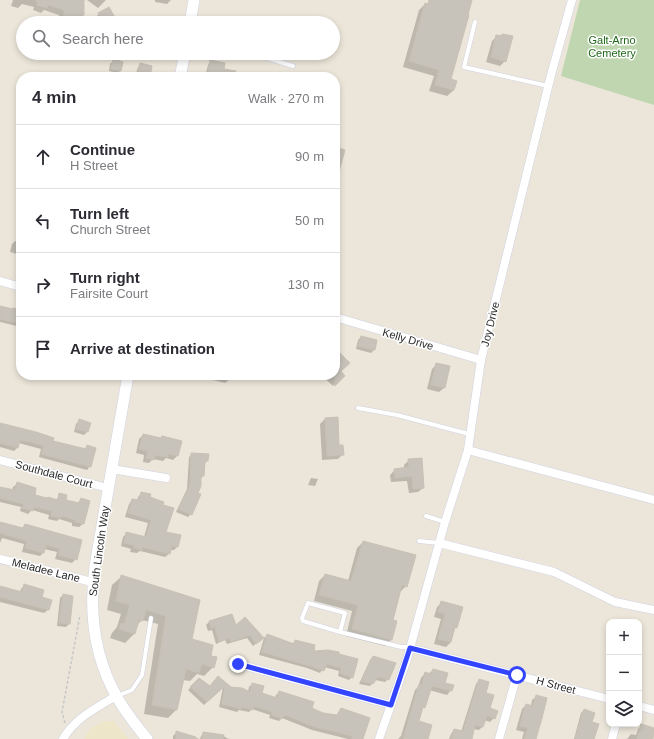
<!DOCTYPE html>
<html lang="en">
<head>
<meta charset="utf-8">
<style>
	:root { --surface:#fff; --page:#f7f7f7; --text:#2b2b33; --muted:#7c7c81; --line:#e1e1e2 }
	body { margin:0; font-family:Arial,sans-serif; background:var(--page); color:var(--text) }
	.controls { position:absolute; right:12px; bottom:12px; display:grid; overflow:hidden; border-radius:8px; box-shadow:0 2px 6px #0003 }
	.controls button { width:36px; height:36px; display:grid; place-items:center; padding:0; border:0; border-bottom:1px solid var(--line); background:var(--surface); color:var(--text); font:20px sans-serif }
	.stop { position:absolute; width:12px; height:12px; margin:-9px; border:3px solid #3345ff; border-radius:50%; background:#fff }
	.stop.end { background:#3345ff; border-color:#fff; box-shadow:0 1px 4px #0008 }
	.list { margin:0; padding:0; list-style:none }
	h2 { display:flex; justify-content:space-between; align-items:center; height:52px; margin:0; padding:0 16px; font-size:17px }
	h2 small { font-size:13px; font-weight:400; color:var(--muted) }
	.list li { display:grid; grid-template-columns:26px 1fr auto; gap:12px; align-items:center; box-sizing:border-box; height:64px; padding:0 16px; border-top:1px solid var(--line) }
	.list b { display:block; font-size:15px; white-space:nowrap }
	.list p { margin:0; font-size:13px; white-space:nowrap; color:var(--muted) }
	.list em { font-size:13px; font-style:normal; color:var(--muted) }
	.icon { flex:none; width:22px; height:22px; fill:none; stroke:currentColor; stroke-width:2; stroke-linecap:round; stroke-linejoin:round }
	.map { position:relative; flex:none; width:654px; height:739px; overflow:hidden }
	.search { position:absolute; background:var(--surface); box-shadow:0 2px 6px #0003; left:16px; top:16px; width:324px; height:44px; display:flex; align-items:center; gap:10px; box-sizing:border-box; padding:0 14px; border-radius:22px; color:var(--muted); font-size:15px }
	.panel { position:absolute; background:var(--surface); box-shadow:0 2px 6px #0003; left:16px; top:72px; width:324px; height:308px; border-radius:16px }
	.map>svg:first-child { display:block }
	.education { fill:#eee6c8 }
	.cemetery { fill:#bfd6b0 }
	.shadow { fill:#0003 }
	.building { fill:#c7c3ba; stroke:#c7c2b4 }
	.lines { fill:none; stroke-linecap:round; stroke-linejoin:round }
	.service-casing { stroke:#cfd1e2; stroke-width:5 }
	.minor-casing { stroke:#cfd1e2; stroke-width:9 }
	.secondary-casing { stroke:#cfd1e2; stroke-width:12 }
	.path { stroke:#c7c7c7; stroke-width:1.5; stroke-dasharray:3 2; stroke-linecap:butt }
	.service { stroke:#fff; stroke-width:4 }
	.minor { stroke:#fff; stroke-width:8 }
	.secondary { stroke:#fff; stroke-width:11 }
	.route { stroke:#3345ff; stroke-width:5 }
	.labels { text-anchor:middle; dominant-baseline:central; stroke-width:3; stroke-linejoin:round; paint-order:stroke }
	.park-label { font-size:11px; fill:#1f6817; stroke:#fff }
	.street-label { font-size:11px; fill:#292929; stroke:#fff }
</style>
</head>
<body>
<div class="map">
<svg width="654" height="739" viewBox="0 0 654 739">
	<rect width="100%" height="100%" fill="#ece6da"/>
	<!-- education -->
	<path class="education" d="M104,721H114L128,739H84L90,729Z"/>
	<!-- cemetery -->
	<path class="cemetery" d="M580,0H654V105L561,76Z"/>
	<!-- shadow -->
	<g class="shadow">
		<path d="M13,0H83V15L78,20H59V15L44,10L41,13L33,10L34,7L22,4L18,8L11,6Z"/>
		<path d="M87,0H106L98,8Z"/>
		<path d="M155,0H171L167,4L155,2Z"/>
		<path d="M448,0H471L450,80L454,90L447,96L429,91L434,76L403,67L419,10L425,4L445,10Z"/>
		<path d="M109,8L115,21L113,23H106L105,21L99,23L95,17Z"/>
		<path d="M149,16L154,18L153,23H146Z"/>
		<path d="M502,35L505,61L500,66L486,62L492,41L497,36L500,37Z"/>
		<path d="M113,61L121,70L118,73L109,71L110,64Z"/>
		<path d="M211,62L223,70L234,77H205L208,65Z"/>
		<path d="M141,64L148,77H135L138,67Z"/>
		<path d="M15,241L21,243V255L10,252L12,244Z"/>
		<path d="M0,307L21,311V327L0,322Z"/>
		<path d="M361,337L374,350L371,353L356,349L358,340Z"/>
		<path d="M335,359L339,371L344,376L333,386L321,375H335Z"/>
		<path d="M437,364L444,388L439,392L427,389L432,369Z"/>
		<path d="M214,375H231L230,379L225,383L213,380Z"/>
		<path d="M325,419L343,454L338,459L322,460L320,424Z"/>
		<path d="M79,421L90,423L87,432L84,435L74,432L76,424Z"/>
		<path d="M0,425L52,442L83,450L87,446L90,466L87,470L39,457L41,449L26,445L19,443L18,447L14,451L0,447Z"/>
		<path d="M143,435L177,456L173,460L166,458L163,461L153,459L149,463L143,462L144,455L136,453L139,439Z"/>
		<path d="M192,454L207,461L204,464L203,476L200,479L191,514L188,517L176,512L187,489L189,457Z"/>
		<path d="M409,460L423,488L418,492L409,493L407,481L391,482L390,475L395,470L404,469V465Z"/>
		<path d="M311,478L318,479L315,486L308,485Z"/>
		<path d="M17,484L33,496L56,500L60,495L65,500L77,504L81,499L88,501L83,524L79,527L72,526V523L59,519L57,521L48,519L49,515L32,510L28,514L20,511L21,507L0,502V487L12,491L13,487Z"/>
		<path d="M142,493L149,498L165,532L177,547L174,550H170L169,554L165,557L140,551L137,553L130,552L131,549L121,546L123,537L127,533L144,537L148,523L125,517L129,504L132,500L137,501L138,497Z"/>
		<path d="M0,523L21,529L25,525L76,559L72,563L55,559L57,552L44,549L43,553L40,556L22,552L24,544L2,538L0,543Z"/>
		<path d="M363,542L406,586L400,592L392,621L391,640L385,646L346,636L352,611L314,601L319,581L325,575L348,581L357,548Z"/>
		<path d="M121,577L198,600L190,640L209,656L213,667L204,676L197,674L190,681L182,680L177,709L168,718L144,714L158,624L142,620L136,626L134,634L125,643L110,638L112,633L117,627L121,614L107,610L112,585Z"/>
		<path d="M25,585L41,598L48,610L44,613L0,602V587L20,592L21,589Z"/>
		<path d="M63,595L69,624L66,627L57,626L60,598Z"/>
		<path d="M442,602L456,627L454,630L451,642L446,647L434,644L441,619L434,617L437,607Z"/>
		<path d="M245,618L260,641L253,646L247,638L227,644L225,640L216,644L212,630L208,631L206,625L209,622L235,627Z"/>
		<path d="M267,635L292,644L295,641L313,652L338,653L352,677L349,680L338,676L339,671L324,667L320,673L307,668L259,655L264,638Z"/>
		<path d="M373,657L388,679L385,682L375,680L370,686L359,684L370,660Z"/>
		<path d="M433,670L451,690L447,695L429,690L417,722L426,739H398L401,736L415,690L418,687L421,678L425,673L428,674Z"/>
		<path d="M199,679L210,687L215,680L231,688L248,692L249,687L252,684L261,694L275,699L276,695L279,692L322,714L336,716L341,709L362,739H348L312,730L282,718L279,721L269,718L270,715L252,709L249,712L239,710L237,712L219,707L223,687L204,705L188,690Z"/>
		<path d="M479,680L485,693L489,709L494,718L490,722L484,720L482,727L479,730L473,729L471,739H449L451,734L454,730L461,732L476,684Z"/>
		<path d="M537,696L535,739H522L524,732L516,730L522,709L526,705L531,706L532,700Z"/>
		<path d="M584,710L591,723L594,739H574L581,713Z"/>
		<path d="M641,726L654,729L652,739H627L631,734L636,735L638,729Z"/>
		<path d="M176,733L200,739H173V736Z"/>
		<path d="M204,733L226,737V738L230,739H200L201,736Z"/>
	</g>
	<!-- building -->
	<g class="building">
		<path d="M36,0H84V15L64,16V10L48,5L47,8L37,5L38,2H36Z"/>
		<path d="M429,0H472L468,15H469L451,79L457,81L454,90L435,85L439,70L409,61L425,3L428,4Z"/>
		<path d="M109,7L117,21L110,23L108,19L103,22L98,13Z"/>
		<path d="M502,34L513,36L506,62L491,57L496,35L501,36Z"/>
		<path d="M113,59L123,62L121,71L111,69Z"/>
		<path d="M210,60L225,63L224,69L236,71L235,77H207Z"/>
		<path d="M140,63L152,66L150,77H137Z"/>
		<path d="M335,147L345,150L337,179H335Z"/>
		<path d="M0,306L13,309V308L21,310V324L0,319Z"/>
		<path d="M361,336L377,340L375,350L358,346Z"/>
		<path d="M340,353L350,363L341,371L345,376L335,386V358Z"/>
		<path d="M436,363L450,366L445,388L431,385Z"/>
		<path d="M338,417L339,445H343L344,455L327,456L325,418Z"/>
		<path d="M79,419L91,423L88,432L76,429Z"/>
		<path d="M0,423L36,432L54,438L53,441L86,449L87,445L96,448L91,467L41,454L44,446L30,442L20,440L18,448L0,443Z"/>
		<path d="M143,434L161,438L162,436L182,441L178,456L168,454V457L155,455L154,460L146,458L148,451L139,449Z"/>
		<path d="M191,453L209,454L208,461H205L204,476H201V486L198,493L201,494L192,515L178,509L190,485Z"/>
		<path d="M422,458L424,488L413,489L412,476L395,478L394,469L409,467L408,459Z"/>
		<path d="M17,482L36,488L35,495L47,498L48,497L58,500L59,493L67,495L66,500L79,503L81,498L90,501L84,524L75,522V520L62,516L61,518L51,516L52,511L34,507L33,511L22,508L24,504L0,498V487L15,490Z"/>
		<path d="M141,492L151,494L150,497L164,502L163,505L174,508L166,532L181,535L178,547L172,546L170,554L142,547V550L134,548V545L124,543L126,532L146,537L151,520L128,513L132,499L139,500Z"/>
		<path d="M0,522L23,528L25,524L82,540L77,560L58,555L60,549L46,545L44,553L25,548L27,541L0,533Z"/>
		<path d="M363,541L416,555L407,587L402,585L393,620L397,621L392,640L352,629L358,605L319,595L325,574L351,581Z"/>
		<path d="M121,575L200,600L192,639L213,645L211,656L217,657L214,668L202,664L199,673L186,669L177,710L152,705L166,616L146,610L143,621L139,620L135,634L119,629L121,623L124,624L130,605L116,601Z"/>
		<path d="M24,584L44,590L42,597L52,600L49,610L0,597V586L22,592Z"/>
		<path d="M63,594L73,596L70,624L59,623Z"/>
		<path d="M441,601L463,607L457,628L455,627L451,642L438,639L445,614L438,612Z"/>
		<path d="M232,614L236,625L245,617L264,638L256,644L250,635L231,642L229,638L219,642L215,627L211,628L209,621Z"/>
		<path d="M267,634L294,644L295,640L315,645L314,651L328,650L339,652V654L358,659L353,678L340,673L341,668L327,664L324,671L310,666L262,652Z"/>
		<path d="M373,656L396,663L389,680L378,677L373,684L361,681Z"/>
		<path d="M433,669L448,673L445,683L454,685L452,691L432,686L425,708L423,707L419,721L432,725L428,739H403L419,684L422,685L425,672L431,674Z"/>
		<path d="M218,676L231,687L242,688L250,692L252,683L264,686L262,693L277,698L279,691L314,702L312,708L323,713L337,715L341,708L370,718L363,739H352V736L315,727L285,715L282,719L272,715V712L254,706L253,710L242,707L241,709L222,704L225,686L207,702L190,687L199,678L210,686Z"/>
		<path d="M479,679L489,682L486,693L494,695L490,708L498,711L495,719L487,716L483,727L475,725L472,739H451L454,729L463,731Z"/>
		<path d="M536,695L547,698L542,718L536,739H524L528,728L520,726L523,713L526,704L533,706Z"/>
		<path d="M584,709L595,713L592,722L599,724L594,739H575Z"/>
		<path d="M641,724L654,728L653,739H637Z"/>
		<path d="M176,731L196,737L195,739H176Z"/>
		<path d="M203,732L224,735L223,739H202Z"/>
	</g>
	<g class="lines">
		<defs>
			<g id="service">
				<path d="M475,22L464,67L548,86"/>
				<path d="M250,53L293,66"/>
				<path d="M358,408L397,415L469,434"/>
				<path d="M426,516L445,522"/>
				<path d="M419,541L439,543"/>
				<path d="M340,632L345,613L308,603L302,618L303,621L340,632L401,647H410"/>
				<path d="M117,696L132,690L142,675L151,618"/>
			</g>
			<g id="minor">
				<path d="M0,281L21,287"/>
				<path d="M335,317L481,360"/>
				<path d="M468,450L654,500"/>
				<path d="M0,460L108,488"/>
				<path d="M112,469L166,478"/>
				<path d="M439,543L554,572L615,602L654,610"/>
				<path d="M0,559L92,582"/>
				<path d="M410,648L609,699"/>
				<path d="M238,664L391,705"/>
				<path d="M639,706L654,710"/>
				<path d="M63,739C75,718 96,708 116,696"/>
				<path d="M379,739L407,659L445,522L468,450L481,360L551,75L572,0"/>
				<path d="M499,739L517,675"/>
				<path d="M612,739L616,724"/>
			</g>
			<g id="secondary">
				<path d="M190,23L194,0"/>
				<path d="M180,77L185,53"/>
				<path d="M128,375L95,566C89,611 94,657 117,697C125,712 136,725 147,739"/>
			</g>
		</defs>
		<!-- service casing -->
		<use href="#service" class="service-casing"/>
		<!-- minor casing -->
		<use href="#minor" class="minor-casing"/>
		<!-- secondary casing -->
		<use href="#secondary" class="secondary-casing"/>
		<!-- path -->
		<path class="path" d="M65,723L62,712L80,615"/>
		<!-- service -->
		<use href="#service" class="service"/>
		<!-- minor -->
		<use href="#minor" class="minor"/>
		<!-- secondary -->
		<use href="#secondary" class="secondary"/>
	</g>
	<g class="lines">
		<!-- route -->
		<path class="route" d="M238,664L391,705L410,648L517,675"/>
	</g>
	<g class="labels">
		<!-- park labels -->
		<g class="park-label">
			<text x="612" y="40">Galt-Arno<tspan x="612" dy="13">Cemetery</tspan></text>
		</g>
		<!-- street labels -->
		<g class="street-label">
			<text transform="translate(490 324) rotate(-76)">Joy Drive</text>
			<text transform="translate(408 339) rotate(16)">Kelly Drive</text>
			<text transform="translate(54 474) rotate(15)">Southdale Court</text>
			<text transform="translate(99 551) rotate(-82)">South Lincoln Way</text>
			<text transform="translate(46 570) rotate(14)">Meladee Lane</text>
			<text transform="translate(556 685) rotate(15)">H Street</text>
		</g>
	</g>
</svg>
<div class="controls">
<button>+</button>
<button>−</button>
<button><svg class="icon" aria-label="layers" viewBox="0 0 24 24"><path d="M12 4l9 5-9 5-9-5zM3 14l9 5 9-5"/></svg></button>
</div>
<div class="stop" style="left:517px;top:675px"></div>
<div class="stop end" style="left:238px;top:664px"></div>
<div class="search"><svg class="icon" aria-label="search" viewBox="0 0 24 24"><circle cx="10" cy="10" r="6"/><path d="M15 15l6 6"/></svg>Search here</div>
<section class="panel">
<h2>4 min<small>Walk · 270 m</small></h2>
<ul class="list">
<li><svg class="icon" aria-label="ahead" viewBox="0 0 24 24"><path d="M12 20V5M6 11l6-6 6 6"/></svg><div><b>Continue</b><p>H Street</p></div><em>90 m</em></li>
<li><svg class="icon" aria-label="left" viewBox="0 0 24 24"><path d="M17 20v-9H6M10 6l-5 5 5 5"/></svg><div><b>Turn left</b><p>Church Street</p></div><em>50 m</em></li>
<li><svg class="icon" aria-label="right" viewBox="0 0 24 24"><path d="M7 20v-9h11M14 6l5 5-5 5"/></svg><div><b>Turn right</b><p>Fairsite Court</p></div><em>130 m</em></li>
<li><svg class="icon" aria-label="arrive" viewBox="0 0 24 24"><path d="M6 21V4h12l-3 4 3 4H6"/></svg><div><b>Arrive at destination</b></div></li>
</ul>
</section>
</div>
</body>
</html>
